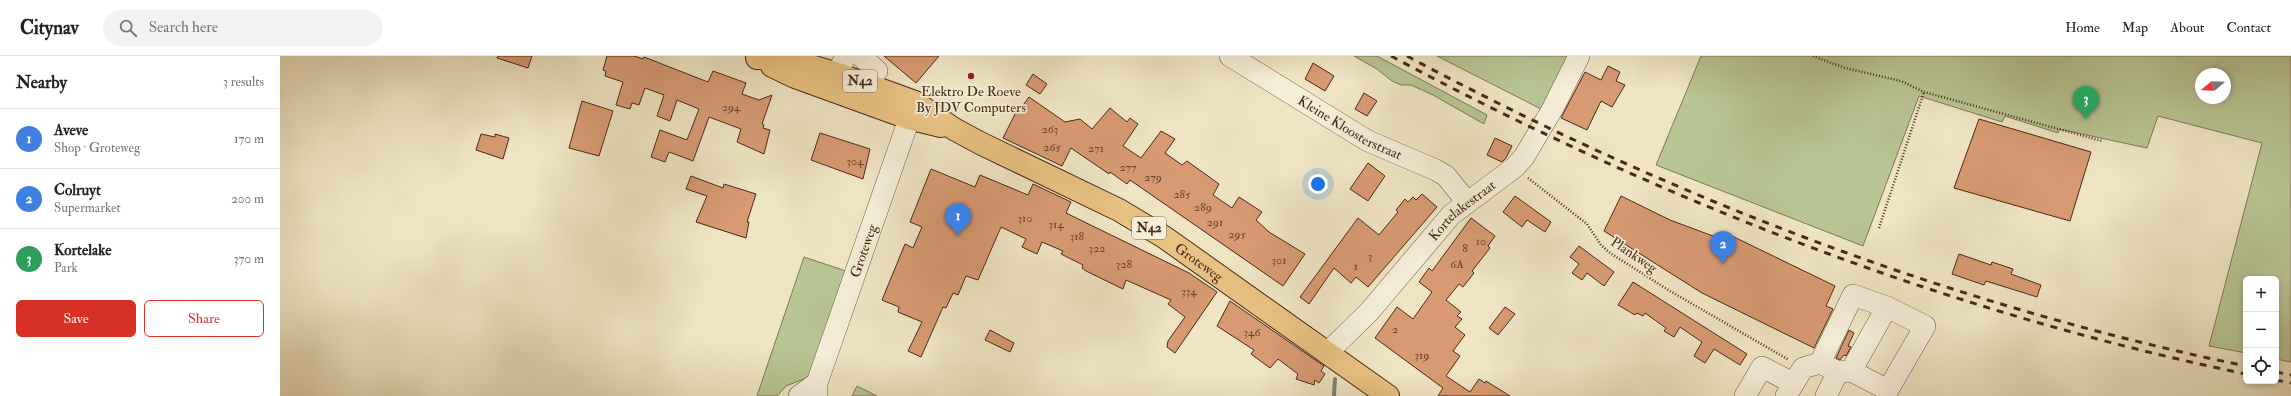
<!DOCTYPE html>
<html lang="en">
<head>
<meta charset="utf-8">
<style>
	:root { --surface:#fff; --page:#f2f2f2; --text:#222; --muted:#767676; --line:#e0e0e0; --accent:#d93025 }
	body { margin:0; font-family:"IM FELL Double Pica",serif; background:var(--page); color:var(--text) }
	.controls { position:absolute; right:12px; bottom:12px; display:grid; overflow:hidden; border-radius:6px; box-shadow:0 2px 6px #0003 }
	.controls button { width:36px; height:36px; display:grid; place-items:center; padding:0; border:0; border-bottom:1px solid var(--line); background:var(--surface); color:var(--text); font:20px sans-serif }
	.compass { position:absolute; left:1915px; top:12px; width:36px; height:36px; border-radius:50%; background:var(--surface); box-shadow:0 2px 6px #0003; rotate:251deg }
	.you { position:absolute; left:1038px; top:128px; width:14px; height:14px; margin:-10px; border:3px solid #fff; border-radius:50%; background:#1a73e8; box-shadow:0 0 0 6px #1a73e833 }
	.badge { display:grid; place-items:center; width:26px; height:26px; border-radius:50%; background:var(--accent); color:#fff; font-size:13px; font-weight:700 }
	.pin { position:absolute; translate:-50% -33px; filter:drop-shadow(0 1px 2px #0008) }
	.pin::after { content:''; position:absolute; top:21px; width:14px; height:12px; background:inherit; clip-path:polygon(0 0,100% 0,50% 100%) }
	.list { margin:0; padding:0; list-style:none }
	h2 { display:flex; justify-content:space-between; align-items:center; height:52px; margin:0; padding:0 16px; font-size:17px }
	h2 small { font-size:13px; font-weight:400; color:var(--muted) }
	.list li { display:grid; grid-template-columns:26px 1fr auto; gap:12px; align-items:center; box-sizing:border-box; height:60px; padding:0 16px; border-top:1px solid var(--line) }
	.list b { display:block; font-size:15px; white-space:nowrap }
	.list p { margin:0; font-size:13px; white-space:nowrap; color:var(--muted) }
	.list em { font-size:13px; font-style:normal; color:var(--muted) }
	.actions { display:flex; gap:8px; padding:12px 16px }
	.actions a { flex:1; padding:9px 0; border:1px solid var(--accent); border-radius:6px; text-align:center; font-size:14px; color:var(--accent) }
	.actions .main { background:var(--accent); color:#fff }
	.icon { flex:none; width:22px; height:22px; fill:none; stroke:currentColor; stroke-width:2; stroke-linecap:round; stroke-linejoin:round }
	.map { position:relative; flex:none; width:2011px; height:340px; overflow:hidden }
	header { display:flex; align-items:center; gap:24px; box-sizing:border-box; height:56px; padding:0 20px; background:var(--surface); border-bottom:1px solid var(--line) }
	header strong { font-size:19px }
	nav { display:flex; gap:22px; margin-inline-start:auto; font-size:14px }
	.search { width:280px; height:36px; background:var(--page); display:flex; align-items:center; gap:10px; box-sizing:border-box; padding:0 14px; border-radius:22px; color:var(--muted); font-size:15px }
	main { display:flex }
	aside { flex:1; background:var(--surface) }
	.map>svg:first-child { display:block }
	.green { fill:#b9c595; stroke:#827655; fill-rule:evenodd }
	.lines { fill:none; stroke-linecap:round; stroke-linejoin:round }
	.stream { stroke:#7e817c; stroke-width:4 }
	.building { fill:#d79a73; stroke:#4a2815 }
	.minor-casing { stroke:#735741; stroke-width:22 }
	.major-casing { stroke:#4a2815; stroke-width:24 }
	.path { stroke:#4a2815; stroke-width:2.5; stroke-dasharray:1 2; stroke-linecap:butt }
	.minor { stroke:#f5eed9; stroke-width:21 }
	.major { stroke:#e8c282; stroke-width:22 }
	.rail { stroke:#4a2815; stroke-width:3; stroke-dasharray:7 7; stroke-linecap:butt }
	.poi-dot { fill:#8f2418; stroke:#f5eed9; stroke-width:1.5 }
	.labels { text-anchor:middle; dominant-baseline:central; stroke-width:3.5; stroke-linejoin:round; paint-order:stroke }
	.number-label { font-size:12px; fill:#6d442c }
	.shield { fill:#f5eed9; stroke:#7d6350; stroke-width:1 }
	.shield-label { font-size:13px; font-weight:bold; fill:#4a2815 }
	.poi-label { font-size:14px; fill:#4a2815; stroke:#f5eed9 }
	.street-label { font-size:14px; fill:#4a2815; stroke:#f5eed9 }
</style>
</head>
<body>
<header>
<strong>Citynav</strong>
<div class="search"><svg class="icon" aria-label="search" viewBox="0 0 24 24"><circle cx="10" cy="10" r="6"/><path d="M15 15l6 6"/></svg>Search here</div>
<nav><a>Home</a><a>Map</a><a>About</a><a>Contact</a></nav>
</header>
<main>
<aside>
<h2>Nearby<small>3 results</small></h2>
<ul class="list">
<li><span class="badge" style="background:#3f7fe0">1</span><div><b>Aveve</b><p>Shop · Groteweg</p></div><em>170 m</em></li>
<li><span class="badge" style="background:#3f7fe0">2</span><div><b>Colruyt</b><p>Supermarket</p></div><em>200 m</em></li>
<li><span class="badge" style="background:#2e9e5b">3</span><div><b>Kortelake</b><p>Park</p></div><em>370 m</em></li>
</ul>
<div class="actions"><a class="main">Save</a><a>Share</a></div>
</aside>
<div class="map">
<svg width="2011" height="340" viewBox="0 0 2011 340">
	<rect width="100%" height="100%" fill="#efe5c5"/>
	<filter id="stains"><feTurbulence type="fractalNoise" baseFrequency=".005" numOctaves="4"/><feColorMatrix values="0 0 0 0 .2 0 0 0 0 .09 0 0 0 0 .02 0 0 0 .5 -.17"/></filter>
	<radialGradient id="worn" r=".72"><stop offset=".6" stop-color="#630" stop-opacity="0"/><stop offset="1" stop-color="#630" stop-opacity=".3"/></radialGradient>
	<!-- green -->
	<g class="green">
		<path d="M1074,0H1097L1207,59L1204,68L1153,39L1131,29H1121L1112,25L1097,13Z"/>
		<path d="M1157,0H1290L1261,53Z"/>
		<path d="M1421,0H2011V306L1996,303V223H1966V297L1929,290L1982,87L1878,60L1867,92L1779,73L1778,77L1725,60L1722,66L1639,40L1583,190L1376,109ZM1921,18H1945V42H1921Z"/>
		<path d="M524,201L566,215L529,321L506,330L497,340H477Z"/>
		<path d="M577,330L597,340H572Z"/>
	</g>
	<g class="lines">
		<!-- stream -->
		<path class="stream" d="M1054,340L1055,323"/>
	</g>
	<!-- building -->
	<g class="building">
		<path d="M218,0H252L248,12L217,2Z"/>
		<path d="M327,0H354L363,3L364,1L428,26L433,15L466,27L462,38L479,44L492,39L482,68L484,69L483,72L490,74L484,98L457,86L461,73L429,61L413,105L389,96L385,106L371,101L380,74L407,84L419,53L397,44L390,65L377,60L384,39L365,32L359,49L352,47L350,53L336,49L343,26L325,20L326,15L323,14Z"/>
		<path d="M604,0H659L636,27Z"/>
		<path d="M1033,7L1054,20L1045,35L1025,23Z"/>
		<path d="M1328,10L1340,16L1336,25L1345,29L1332,51L1321,45L1307,74L1281,62L1305,16L1321,24Z"/>
		<path d="M753,18L767,28L760,38L746,29Z"/>
		<path d="M1084,37L1097,45L1087,60L1075,53Z"/>
		<path d="M749,41L785,66L800,63L812,73L830,52L847,66L850,62L858,68L843,90L861,102L881,75L895,83L885,97L902,109L907,105L939,128L933,139L952,152L959,141L982,156L976,164L989,176L1025,198L1003,230L850,124L847,128L830,116L829,118L791,92L782,110L723,82L739,50L741,52Z"/>
		<path d="M302,45L333,55L319,100L289,92Z"/>
		<path d="M1699,63L1811,96L1790,165L1674,132Z"/>
		<path d="M540,77L590,93L583,123L531,104Z"/>
		<path d="M201,78L215,81V78L229,82L223,103L196,94Z"/>
		<path d="M1215,82L1232,90L1226,102L1222,106L1207,99Z"/>
		<path d="M1088,107L1105,120L1088,145L1070,133Z"/>
		<path d="M651,113L695,131L700,119L748,139L753,128L791,146L786,157L909,217L937,236L895,297L887,291L888,285L905,261L888,248L891,244L846,224L843,233L806,215L802,212L803,209L781,198L783,195L762,186L757,198L742,191L746,183L721,171L698,224L686,220L678,239L673,237L666,252L663,251L641,301L628,295L642,266L618,256L619,251L602,244L625,188L633,192L642,171L630,166Z"/>
		<path d="M411,120L443,132L444,128L476,138L467,166H469L466,182L416,166L427,140L406,133Z"/>
		<path d="M1142,138L1157,151L1088,231L1076,221L1071,227L1054,212L1029,248L1020,241L1078,162L1099,179L1118,156L1116,154L1125,143L1128,146L1133,141L1136,144Z"/>
		<path d="M1235,140L1271,166L1265,176L1247,164L1242,171L1223,156Z"/>
		<path d="M1341,140L1390,164L1449,186L1452,180L1555,230L1546,250L1553,253L1534,292L1422,237L1324,175Z"/>
		<path d="M1191,162L1215,180L1208,190L1210,192L1192,215L1194,217L1183,231L1179,228L1166,244L1181,256L1177,260L1182,263L1175,271L1185,279L1173,295L1180,300L1166,320L1190,336L1199,323L1205,327L1206,325L1230,340H1158L1163,332L1095,282L1117,251L1133,263L1152,236L1139,226L1149,212L1152,215Z"/>
		<path d="M1299,190L1334,216L1324,230L1307,217L1302,224L1292,217L1299,208L1290,201Z"/>
		<path d="M1679,198L1711,209L1712,206L1733,213L1731,218L1761,229L1757,241L1706,225L1704,229L1672,218Z"/>
		<path d="M1353,226L1467,298L1460,309L1434,293L1425,307L1414,300L1422,286L1400,271L1394,281L1384,275L1386,272L1365,257L1363,260L1357,257L1355,259L1338,249Z"/>
		<path d="M950,245L1044,310L1041,315L1045,318L1039,327L1035,324L1034,329L1016,323L1018,318L998,303L990,312L971,298L974,294L937,270Z"/>
		<path d="M1225,251L1235,258L1218,279L1209,272Z"/>
		<path d="M710,274L734,287L730,296L705,284Z"/>
		<path d="M1569,274L1574,277L1568,290L1571,291L1566,300L1564,299L1560,304L1556,302Z"/>
	</g>
	<g class="lines">
		<defs>
			<g id="minor">
				<path d="M581,0L597,15"/>
				<path id="s1" d="M950,0L1088,85L1156,114L1166,120L1187,146"/>
				<path d="M553,33L565,0"/>
				<path id="s2" d="M1047,297L1089,256L1171,159L1235,111L1244,101L1273,52L1299,0"/>
				<path d="M1571,315L1608,334L1645,270L1607,251"/>
				<path d="M519,340L537,327"/>
				<path id="s3" d="M537,340V327L635,46"/>
				<path d="M1465,340L1482,311L1513,327"/>
				<path d="M1506,340L1523,312L1540,307L1558,316L1571,315L1607,251L1573,239L1540,307"/>
				<path d="M1546,340L1558,316"/>
			</g>
			<g id="major">
				<path id="s4" d="M477,2L507,3L558,18L635,46L674,73L700,87L839,154L884,181L1108,340"/>
				<path d="M492,10L515,21L628,62L661,70"/>
			</g>
		</defs>
		<!-- minor casing -->
		<use href="#minor" class="minor-casing"/>
		<!-- major casing -->
		<use href="#major" class="major-casing"/>
		<!-- path -->
		<g class="path">
			<path d="M1533,0L1565,12L1621,25L1644,36L1822,85"/>
			<path d="M1248,122L1307,168L1321,189L1330,197L1390,235L1509,304"/>
			<path d="M1599,172L1644,36"/>
		</g>
		<!-- minor -->
		<use href="#minor" class="minor"/>
		<!-- major -->
		<use href="#major" class="major"/>
		<!-- rail -->
		<g class="rail">
			<path d="M1111,0C1380,144 1666,256 1966,318"/>
			<path d="M1127,0C1390,141 1673,250 1966,310"/>
			<path d="M1996,316L2011,319"/>
			<path d="M1996,324L2011,327"/>
		</g>
	</g>
	<!-- markers -->
	<circle class="poi-dot" cx="691" cy="20" r="4"/>
	<g class="labels">
		<!-- number labels -->
		<g class="number-label">
			<text x="451" y="51">294</text>
			<text x="770" y="73">263</text>
			<text x="772" y="91">265</text>
			<text x="816" y="92">271</text>
			<text x="575" y="105">304</text>
			<text x="848" y="111">277</text>
			<text x="873" y="121">279</text>
			<text x="902" y="138">285</text>
			<text x="923" y="151">289</text>
			<text x="745" y="162">310</text>
			<text x="935" y="166">291</text>
			<text x="776" y="168">314</text>
			<text x="957" y="178">295</text>
			<text x="797" y="180">318</text>
			<text x="1201" y="185">10</text>
			<text x="817" y="192">322</text>
			<text x="1185" y="192">8</text>
			<text x="1090" y="200">3</text>
			<text x="999" y="204">301</text>
			<text x="844" y="208">328</text>
			<text x="1177" y="208">6A</text>
			<text x="1076" y="210">1</text>
			<text x="909" y="235">334</text>
			<text x="1115" y="273">2</text>
			<text x="972" y="276">346</text>
			<text x="1142" y="299">319</text>
		</g>
		<!-- shield labels -->
		<g class="shield">
			<rect x="563" y="14" width="34" height="22" rx="3"/>
			<rect x="852" y="161" width="34" height="22" rx="3"/>
		</g>
		<g class="shield-label">
			<text x="580" y="25">N42</text>
			<text x="869" y="172">N42</text>
		</g>
		<!-- poi labels -->
		<g class="poi-label">
			<text x="691" y="35">Elektro De Roeve<tspan x="691" dy="16">By JDV Computers</tspan></text>
		</g>
		<!-- street labels -->
		<g class="street-label">
			<text stroke="none"><textPath href="#s1" startOffset="140">Kleine Kloosterstraat</textPath></text>
			<text stroke="none"><textPath href="#s2" startOffset="197">Kortelakestraat</textPath></text>
			<text stroke="none"><textPath href="#s3" startOffset="153">Groteweg</textPath></text>
			<text transform="translate(1354 199) rotate(34)">Plankweg</text>
			<text stroke="none"><textPath href="#s4" startOffset="492">Groteweg</textPath></text>
		</g>
	</g>
	<rect width="100%" height="100%" filter="url(#stains)"/>
	<rect width="100%" height="100%" fill="url(#worn)"/>
</svg>
<div class="controls">
<button>+</button>
<button>−</button>
<button><svg class="icon" aria-label="locate" viewBox="0 0 24 24"><circle cx="12" cy="12" r="6"/><path d="M12 2v4M12 18v4M2 12h4M18 12h4"/></svg></button>
</div>
<svg class="compass" viewBox="-18 -18 36 36"><path d="M0-13l5 13h-10z" fill="#e53935"/><path d="M0 13l5-13h-10z" fill="#767676"/></svg>
<div class="you"></div>
<div class="pin badge" style="left:678px;top:180px;background:#3f7fe0">1</div>
<div class="pin badge" style="left:1443px;top:208px;background:#3f7fe0">2</div>
<div class="pin badge" style="left:1806px;top:63px;background:#2e9e5b">3</div>
</div>
</main>
</body>
</html>
